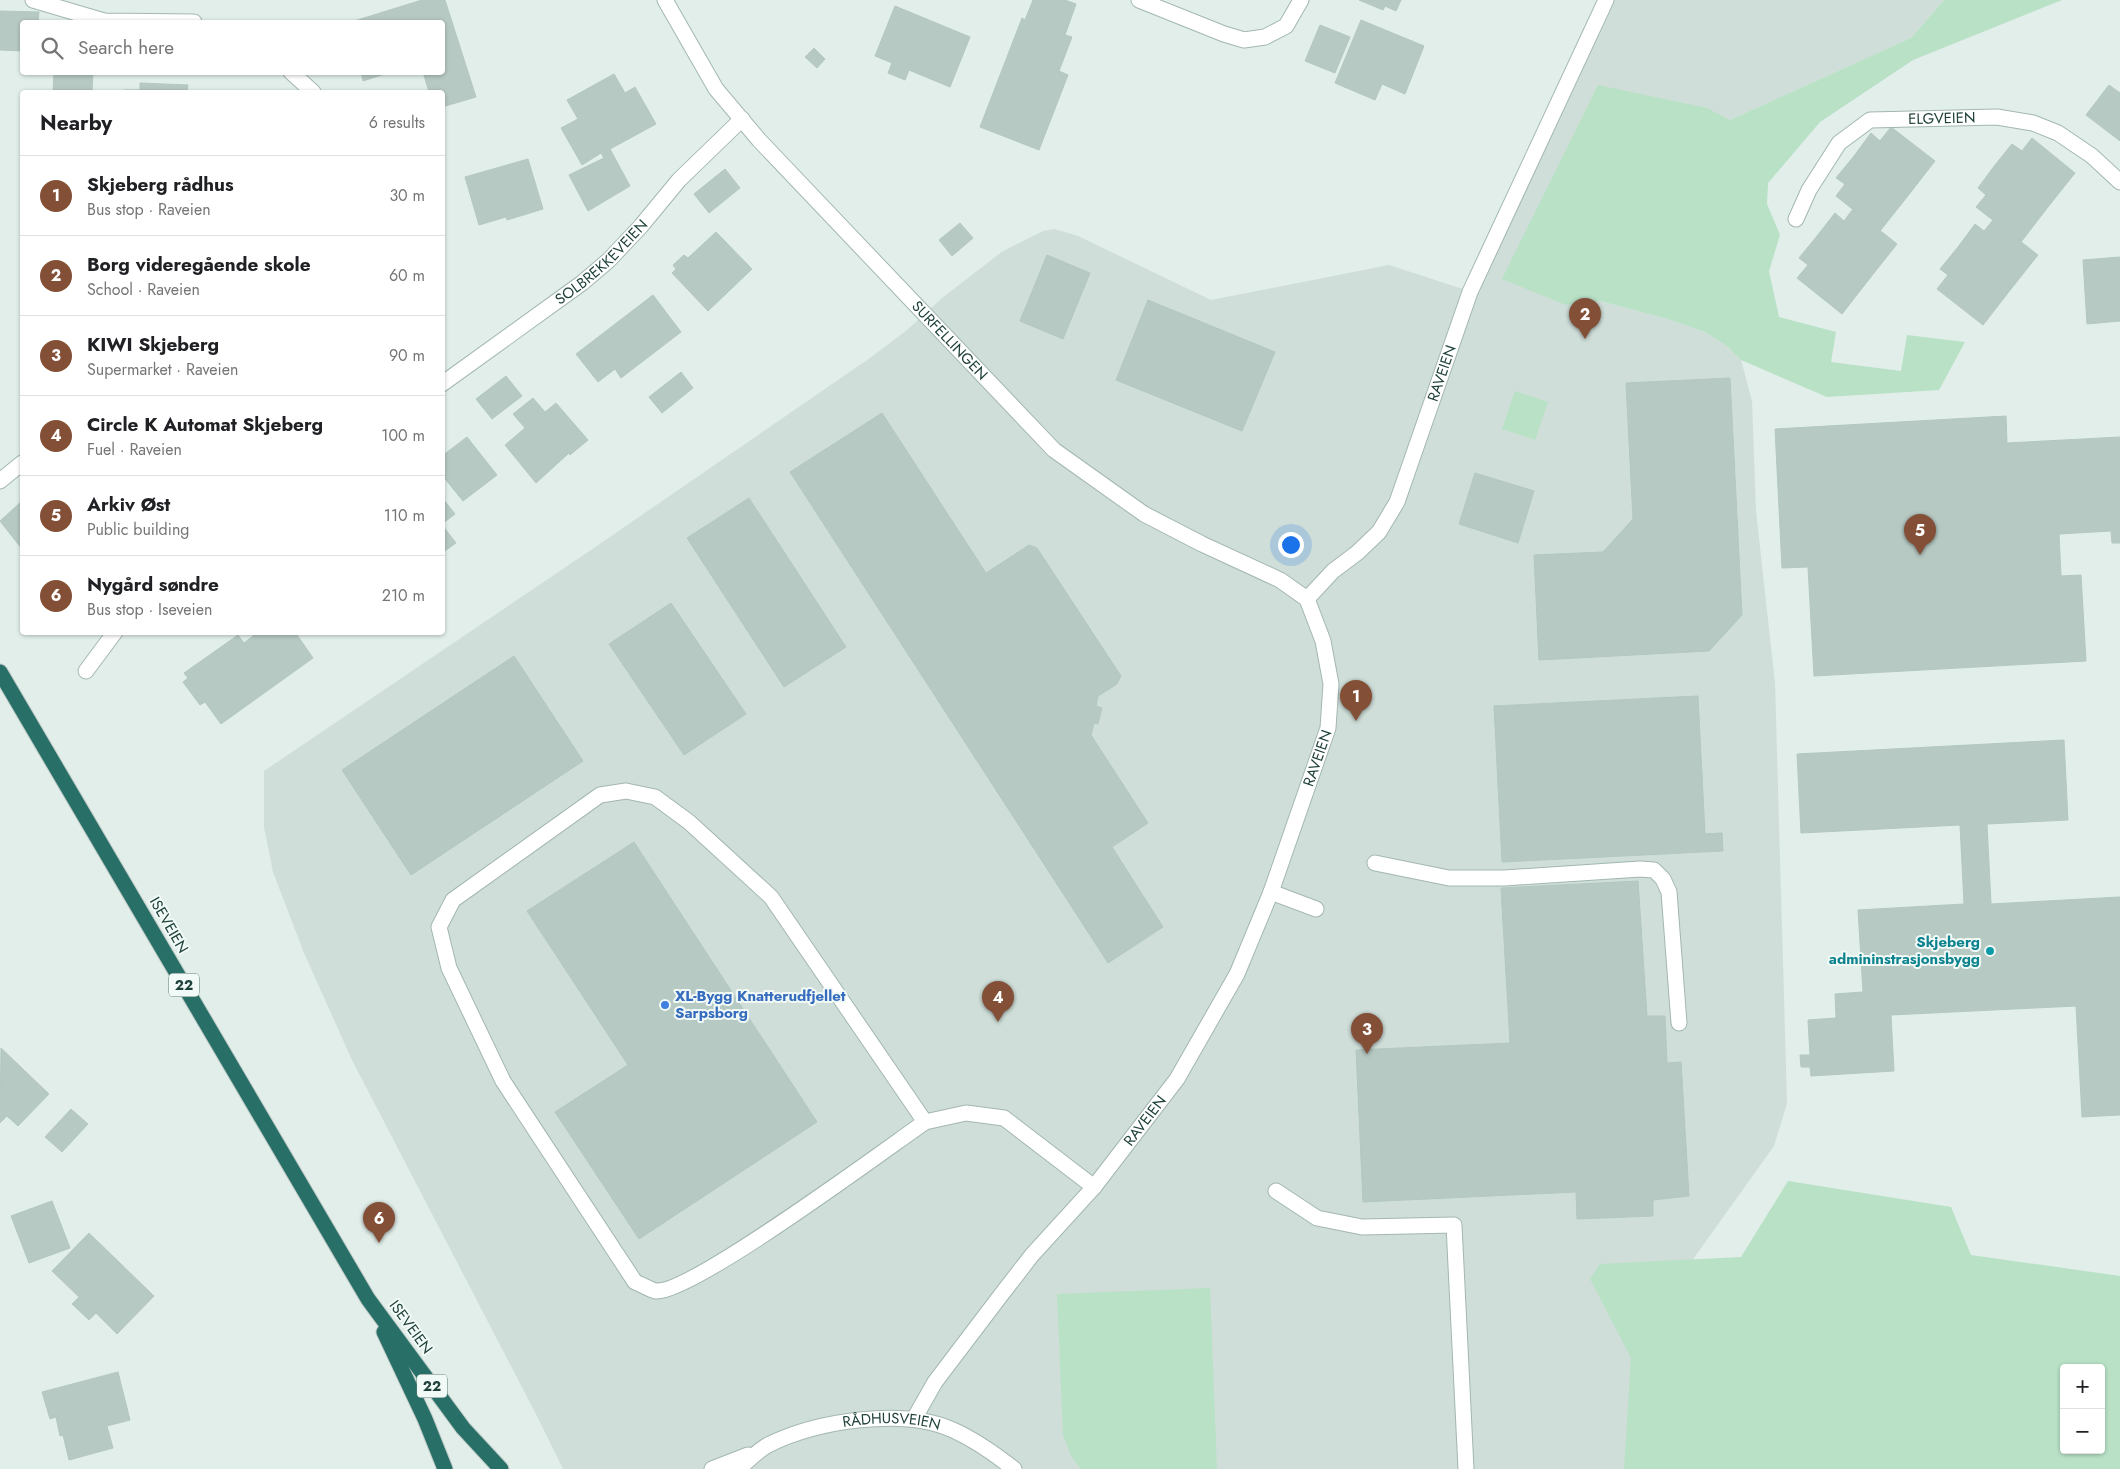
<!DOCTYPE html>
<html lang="en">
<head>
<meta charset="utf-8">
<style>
	:root { --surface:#fff; --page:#f6f6f6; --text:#202124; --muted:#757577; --line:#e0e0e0; --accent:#844f37 }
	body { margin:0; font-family:Jost,sans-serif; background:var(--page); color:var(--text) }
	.controls { position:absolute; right:15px; bottom:15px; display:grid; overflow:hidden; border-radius:5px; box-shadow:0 1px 4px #0004 }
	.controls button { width:45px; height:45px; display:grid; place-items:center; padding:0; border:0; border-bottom:1px solid var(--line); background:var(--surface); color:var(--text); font:25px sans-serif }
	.you { position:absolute; left:1290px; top:544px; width:18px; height:18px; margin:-12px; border:4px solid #fff; border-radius:50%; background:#1a73e8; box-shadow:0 0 0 8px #1a73e833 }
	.badge { display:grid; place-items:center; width:32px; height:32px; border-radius:50%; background:var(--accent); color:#fff; font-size:16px; font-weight:700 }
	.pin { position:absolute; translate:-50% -41px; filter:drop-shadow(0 1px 2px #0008) }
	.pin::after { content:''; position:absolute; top:26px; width:18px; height:15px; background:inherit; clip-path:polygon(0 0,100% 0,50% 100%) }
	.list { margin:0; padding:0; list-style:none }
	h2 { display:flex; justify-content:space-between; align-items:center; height:65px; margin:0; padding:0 20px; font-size:21px }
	h2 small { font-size:16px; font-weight:400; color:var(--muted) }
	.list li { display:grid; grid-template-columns:32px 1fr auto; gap:15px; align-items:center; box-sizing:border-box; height:80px; padding:0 20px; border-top:1px solid var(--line) }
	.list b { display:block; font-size:19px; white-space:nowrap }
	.list p { margin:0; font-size:16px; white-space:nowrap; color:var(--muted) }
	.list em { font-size:16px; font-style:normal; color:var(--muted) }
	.icon { flex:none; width:28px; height:28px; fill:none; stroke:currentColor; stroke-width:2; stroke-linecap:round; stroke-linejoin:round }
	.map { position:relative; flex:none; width:2120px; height:1469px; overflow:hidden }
	.search { position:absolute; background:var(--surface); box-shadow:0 1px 4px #0004; left:20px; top:20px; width:425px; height:55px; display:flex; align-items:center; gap:12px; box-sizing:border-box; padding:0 18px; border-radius:5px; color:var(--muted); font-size:19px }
	.panel { position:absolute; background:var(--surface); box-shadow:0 1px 4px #0004; left:20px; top:90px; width:425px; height:545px; border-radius:5px }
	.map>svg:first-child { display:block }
	.built { fill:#cfded8 }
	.green { fill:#b8e1c6; fill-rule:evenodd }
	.building { fill:#b6c9c2; stroke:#b3c8c1 }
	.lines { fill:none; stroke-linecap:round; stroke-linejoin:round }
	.minor-casing { stroke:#a3b7b1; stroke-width:17 }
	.highway-casing { stroke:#c0cac8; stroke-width:17 }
	.minor { stroke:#fff; stroke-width:15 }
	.highway { stroke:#287067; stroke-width:15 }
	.culture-dot { fill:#0f9aa8; stroke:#f2faf7; stroke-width:2 }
	.shop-dot { fill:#3f7fe0; stroke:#f2faf7; stroke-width:2 }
	.labels { text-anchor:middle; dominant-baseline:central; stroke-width:4; stroke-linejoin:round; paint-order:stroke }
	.shield { fill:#f2faf7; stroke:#5e7873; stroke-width:1 }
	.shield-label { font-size:14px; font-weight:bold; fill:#1f413a }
	.street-label { font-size:15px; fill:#1f413a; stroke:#f2faf7 }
	.culture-label { font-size:15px; font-weight:bold; fill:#0d838f; stroke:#f2faf7; text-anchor:end }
	.shop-label { font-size:15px; font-weight:bold; fill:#366cbe; stroke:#f2faf7; text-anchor:start }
</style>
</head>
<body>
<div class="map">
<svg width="2120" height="1469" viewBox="0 0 2120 1469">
	<rect width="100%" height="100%" fill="#e1eee9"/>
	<!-- built -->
	<path class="built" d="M1606,0H1944L1911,38L1730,120L1600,301L1668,319L1705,332L1727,346L1741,360L1752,401L1756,511L1775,683L1787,1103L1774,1146L1666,1297L1638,1469H563L539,1420L352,1060L304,953L273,872L264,827V771L591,550L870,358L907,330L942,298L1003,251L1043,231L1054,229L1078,236L1211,300L1389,265L1469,291Z"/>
	<!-- green -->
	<g class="green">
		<path d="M1944,0H2062L1913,60L1820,122L1768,183L1767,204L1780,235L1769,271L1779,317L1836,332L1831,362L1901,371L1907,335L1965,342L1939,390L1827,397L1741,360L1727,346L1705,332L1668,319L1600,301L1566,305L1502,279L1598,85L1707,108L1730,120L1911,38Z"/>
		<path d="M1515,391L1548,402L1535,440L1502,429Z"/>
		<path d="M1788,1181L1951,1207L1971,1255L2120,1276V1469H1624L1631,1358L1590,1279L1600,1264L1741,1257ZM2064,1368H2101V1450H2064Z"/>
		<path d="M1210,1288L1217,1469H1081L1071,1456L1063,1434L1057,1294Z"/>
	</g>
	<!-- building -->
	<g class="building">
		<path d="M422,0H441L434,22H351Z"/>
		<path d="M441,0H445L476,97L442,107V92H429L423,72H442V22H434Z"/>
		<path d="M1033,0H1065L1076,4L1065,35L1072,37L1059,71L1068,75L1039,150L980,127L1022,18L1025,20Z"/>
		<path d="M1359,0H1401L1396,11L1385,6L1383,10Z"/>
		<path d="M895,6L970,37L950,87L909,70L905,80L888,73L892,63L875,56Z"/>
		<path d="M0,11L39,12L38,22H22V51L0,50Z"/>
		<path d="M1361,20L1424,46L1405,94L1382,84L1375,100L1335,83Z"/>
		<path d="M1320,25L1350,37L1335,73L1305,61Z"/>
		<path d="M814,48L825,59L817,68L805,57Z"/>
		<path d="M54,72H93L92,92H53Z"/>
		<path d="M361,72H391L363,81Z"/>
		<path d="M614,74L625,93L635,87L656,124L610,149L630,186L588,211L569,175L604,158L601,153L582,165L561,128L578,119L567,100Z"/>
		<path d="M140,83L188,85L187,91L202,92H124V90H140Z"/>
		<path d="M2109,85L2120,93V141L2086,115Z"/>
		<path d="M1891,127L1935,161L1907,197L1854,156L1871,133L1880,141Z"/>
		<path d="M2032,138L2075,173L2048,207L1995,165L2012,144L2022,151Z"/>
		<path d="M1854,156L1907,197L1880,231L1836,196L1845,184L1836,178Z"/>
		<path d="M528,159L543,209L507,220L506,217L479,225L465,177Z"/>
		<path d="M1995,165L2048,207L2021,242L1976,207L1986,195L1978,188Z"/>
		<path d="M725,169L740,188L709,213L694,194Z"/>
		<path d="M1853,209L1897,244L1870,278L1817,236L1835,213L1844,221Z"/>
		<path d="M1993,220L2038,255L2011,289L1958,247L1975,224L1984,231Z"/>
		<path d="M960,223L973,238L952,256L939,240Z"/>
		<path d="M716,232L752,269L708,311L672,273L676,269L673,265L684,255L688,258Z"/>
		<path d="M1817,236L1870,278L1842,314L1797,278L1808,265L1799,258Z"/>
		<path d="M1958,247L2011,289L1983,325L1937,289L1948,275L1940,269Z"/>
		<path d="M1047,255L1090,273L1063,339L1020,321Z"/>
		<path d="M2120,257V321L2087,324L2083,260Z"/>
		<path d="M653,295L681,332L621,378L615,369L598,382L576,354Z"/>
		<path d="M1148,300L1275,352L1242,431L1116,380Z"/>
		<path d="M681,372L693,388L662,413L649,397Z"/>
		<path d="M506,376L522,396L492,419L476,399Z"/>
		<path d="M1730,378L1742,615L1709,651L1539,660L1534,555L1603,552L1633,519L1626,383Z"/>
		<path d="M533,398L545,412L556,403L588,440L570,455L569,453L536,483L505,445L525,428L513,414Z"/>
		<path d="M882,413L986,573L1029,545L1037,548L1121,676L1117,684L1098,696L1096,706L1102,708L1098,724L1094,723L1091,735L1148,823L1112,847L1163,927L1108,963L790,472Z"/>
		<path d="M2006,416L2007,443L2120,437V543H2112L2111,531L2059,534L2061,576L2081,575L2086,661L1814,676L1808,567L1782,568L1775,429Z"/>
		<path d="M467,437L497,475L463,501L442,475V456Z"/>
		<path d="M1475,473L1534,491L1518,543L1459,524Z"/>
		<path d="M749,498L846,647L784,687L687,538Z"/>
		<path d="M444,500L455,514L442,524V501Z"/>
		<path d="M22,501V549L0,521Z"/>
		<path d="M442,525L456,543L442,553Z"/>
		<path d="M671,603L746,714L684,755L609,644Z"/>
		<path d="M258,632H295L313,658L221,724L205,702L200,705L183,682L188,678L184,673L238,635L244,643Z"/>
		<path d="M514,656L583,761L411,875L342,770Z"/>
		<path d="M1698,696L1705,834L1722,833L1723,851L1502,862L1494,706Z"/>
		<path d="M2064,740L2068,820L1987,824L1991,904L2120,897V1115L2082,1117L2076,1006L1891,1015L1894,1071L1811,1076L1810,1067H1801L1800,1055H1810L1808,1020L1836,1018L1835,994L1863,992L1858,910L1964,904L1960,825L1801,833L1797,754Z"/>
		<path d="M634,842L817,1122L639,1239L555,1112L628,1065L527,911Z"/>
		<path d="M1638,881L1647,1016H1665L1667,1063L1681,1062L1689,1196L1653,1200V1216L1577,1219L1576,1192L1363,1202L1356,1050L1510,1043L1501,888Z"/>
		<path d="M1,1048L49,1094L18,1126L7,1116L0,1123Z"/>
		<path d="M71,1109L88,1124L62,1152L45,1137Z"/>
		<path d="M52,1201L70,1248L29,1263L11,1216Z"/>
		<path d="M89,1233L154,1296L117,1334L96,1313L89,1320L72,1304L79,1297L52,1271Z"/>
		<path d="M118,1372L130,1420L107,1426L113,1448L69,1460L63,1435L60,1436L56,1417L50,1419L42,1392Z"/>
	</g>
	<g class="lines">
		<defs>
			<g id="minor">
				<path d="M33,0L104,21L194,22"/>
				<path id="s1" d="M665,0L716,89L759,140L1054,450L1144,514L1202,544L1280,580L1307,599"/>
				<path d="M1139,0L1224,34L1244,40L1265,37L1286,26L1301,0"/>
				<path d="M291,72L313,92"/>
				<path id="s2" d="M1796,219L1809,190L1839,143L1870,120L1997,117L2033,123L2058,133L2092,156L2120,182"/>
				<path id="s3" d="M442,384L582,283L609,260L641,226L679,180L742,119"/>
				<path d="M0,481L22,463"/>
				<path id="s4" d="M1307,599L1333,571L1357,553L1379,532L1397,502L1470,292L1606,0"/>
				<path d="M86,671L115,632"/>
				<path d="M1375,863L1449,878H1504L1640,869L1654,870L1663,879L1669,892L1679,1023"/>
				<path d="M1271,892L1316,909"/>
				<path d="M925,1122C886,1149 691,1294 656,1291C650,1290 641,1284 635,1282L503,1081L449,968L439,927L453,900L600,795L626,791L655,797L689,822L771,897L925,1122L966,1113L1004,1118L1094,1187"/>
				<path d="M1276,1191L1317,1218L1362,1227L1454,1225L1466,1469"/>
				<path id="s5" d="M914,1419L935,1382L1001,1295L1032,1255L1094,1187L1177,1079L1237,974L1271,892L1328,728L1331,684L1323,641L1307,599"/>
				<path d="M712,1469L748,1455"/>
				<path id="s6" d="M738,1469C748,1461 757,1451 768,1445C816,1421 903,1407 953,1430C975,1440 995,1454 1014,1469"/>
			</g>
			<g id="highway">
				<path d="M0,672L368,1299L463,1428L501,1469"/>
				<path d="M384,1332L425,1419L445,1469"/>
			</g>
		</defs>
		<!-- minor casing -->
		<use href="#minor" class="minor-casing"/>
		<!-- highway casing -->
		<use href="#highway" class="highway-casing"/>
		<!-- minor -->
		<use href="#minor" class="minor"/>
		<!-- highway -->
		<use href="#highway" class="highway"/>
	</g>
	<!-- markers -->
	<circle class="culture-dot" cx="1990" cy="951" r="5"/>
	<circle class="shop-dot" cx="665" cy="1005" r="5"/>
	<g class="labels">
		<!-- shield labels -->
		<g class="shield">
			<rect x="169" y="973.5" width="30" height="23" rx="4"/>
			<rect x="417" y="1374.5" width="30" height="23" rx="4"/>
		</g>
		<g class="shield-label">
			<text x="184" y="985">22</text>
			<text x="432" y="1386">22</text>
		</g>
		<!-- street labels -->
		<g class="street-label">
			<text stroke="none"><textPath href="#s2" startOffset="198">ELGVEIEN</textPath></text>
			<text stroke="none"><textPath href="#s3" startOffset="201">SOLBREKKEVEIEN</textPath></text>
			<text stroke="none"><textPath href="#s1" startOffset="446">SURFELLINGEN</textPath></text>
			<text stroke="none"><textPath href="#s4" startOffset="270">RAVEIEN</textPath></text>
			<text stroke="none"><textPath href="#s5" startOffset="782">RAVEIEN</textPath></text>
			<text transform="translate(169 925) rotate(60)">ISEVEIEN</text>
			<text stroke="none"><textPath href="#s5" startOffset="378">RAVEIEN</textPath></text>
			<text transform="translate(411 1327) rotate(54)">ISEVEIEN</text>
			<text stroke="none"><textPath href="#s6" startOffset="166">RÅDHUSVEIEN</textPath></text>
		</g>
		<!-- culture labels -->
		<g class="culture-label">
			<text x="1980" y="942">Skjeberg<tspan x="1980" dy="17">admininstrasjonsbygg</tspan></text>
		</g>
		<!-- shop labels -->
		<g class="shop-label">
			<text x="675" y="996">XL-Bygg Knatterudfjellet<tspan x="675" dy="17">Sarpsborg</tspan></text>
		</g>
	</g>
</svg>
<div class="controls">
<button>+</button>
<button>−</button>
</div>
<div class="you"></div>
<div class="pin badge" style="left:1356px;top:721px">1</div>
<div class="pin badge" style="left:1585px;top:339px">2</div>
<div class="pin badge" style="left:1367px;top:1054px">3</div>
<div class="pin badge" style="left:998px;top:1022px">4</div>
<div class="pin badge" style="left:1920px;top:555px">5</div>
<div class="pin badge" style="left:379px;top:1243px">6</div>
<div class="search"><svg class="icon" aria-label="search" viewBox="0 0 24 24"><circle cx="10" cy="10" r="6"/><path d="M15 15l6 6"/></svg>Search here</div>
<section class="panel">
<h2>Nearby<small>6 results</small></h2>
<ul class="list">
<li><span class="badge">1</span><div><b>Skjeberg rådhus</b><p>Bus stop · Raveien</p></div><em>30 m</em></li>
<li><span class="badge">2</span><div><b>Borg videregående skole</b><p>School · Raveien</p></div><em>60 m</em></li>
<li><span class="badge">3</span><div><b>KIWI Skjeberg</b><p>Supermarket · Raveien</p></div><em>90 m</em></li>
<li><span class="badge">4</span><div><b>Circle K Automat Skjeberg</b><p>Fuel · Raveien</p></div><em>100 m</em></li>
<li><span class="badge">5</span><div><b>Arkiv Øst</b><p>Public building</p></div><em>110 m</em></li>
<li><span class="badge">6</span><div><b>Nygård søndre</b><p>Bus stop · Iseveien</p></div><em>210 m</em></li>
</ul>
</section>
</div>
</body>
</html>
